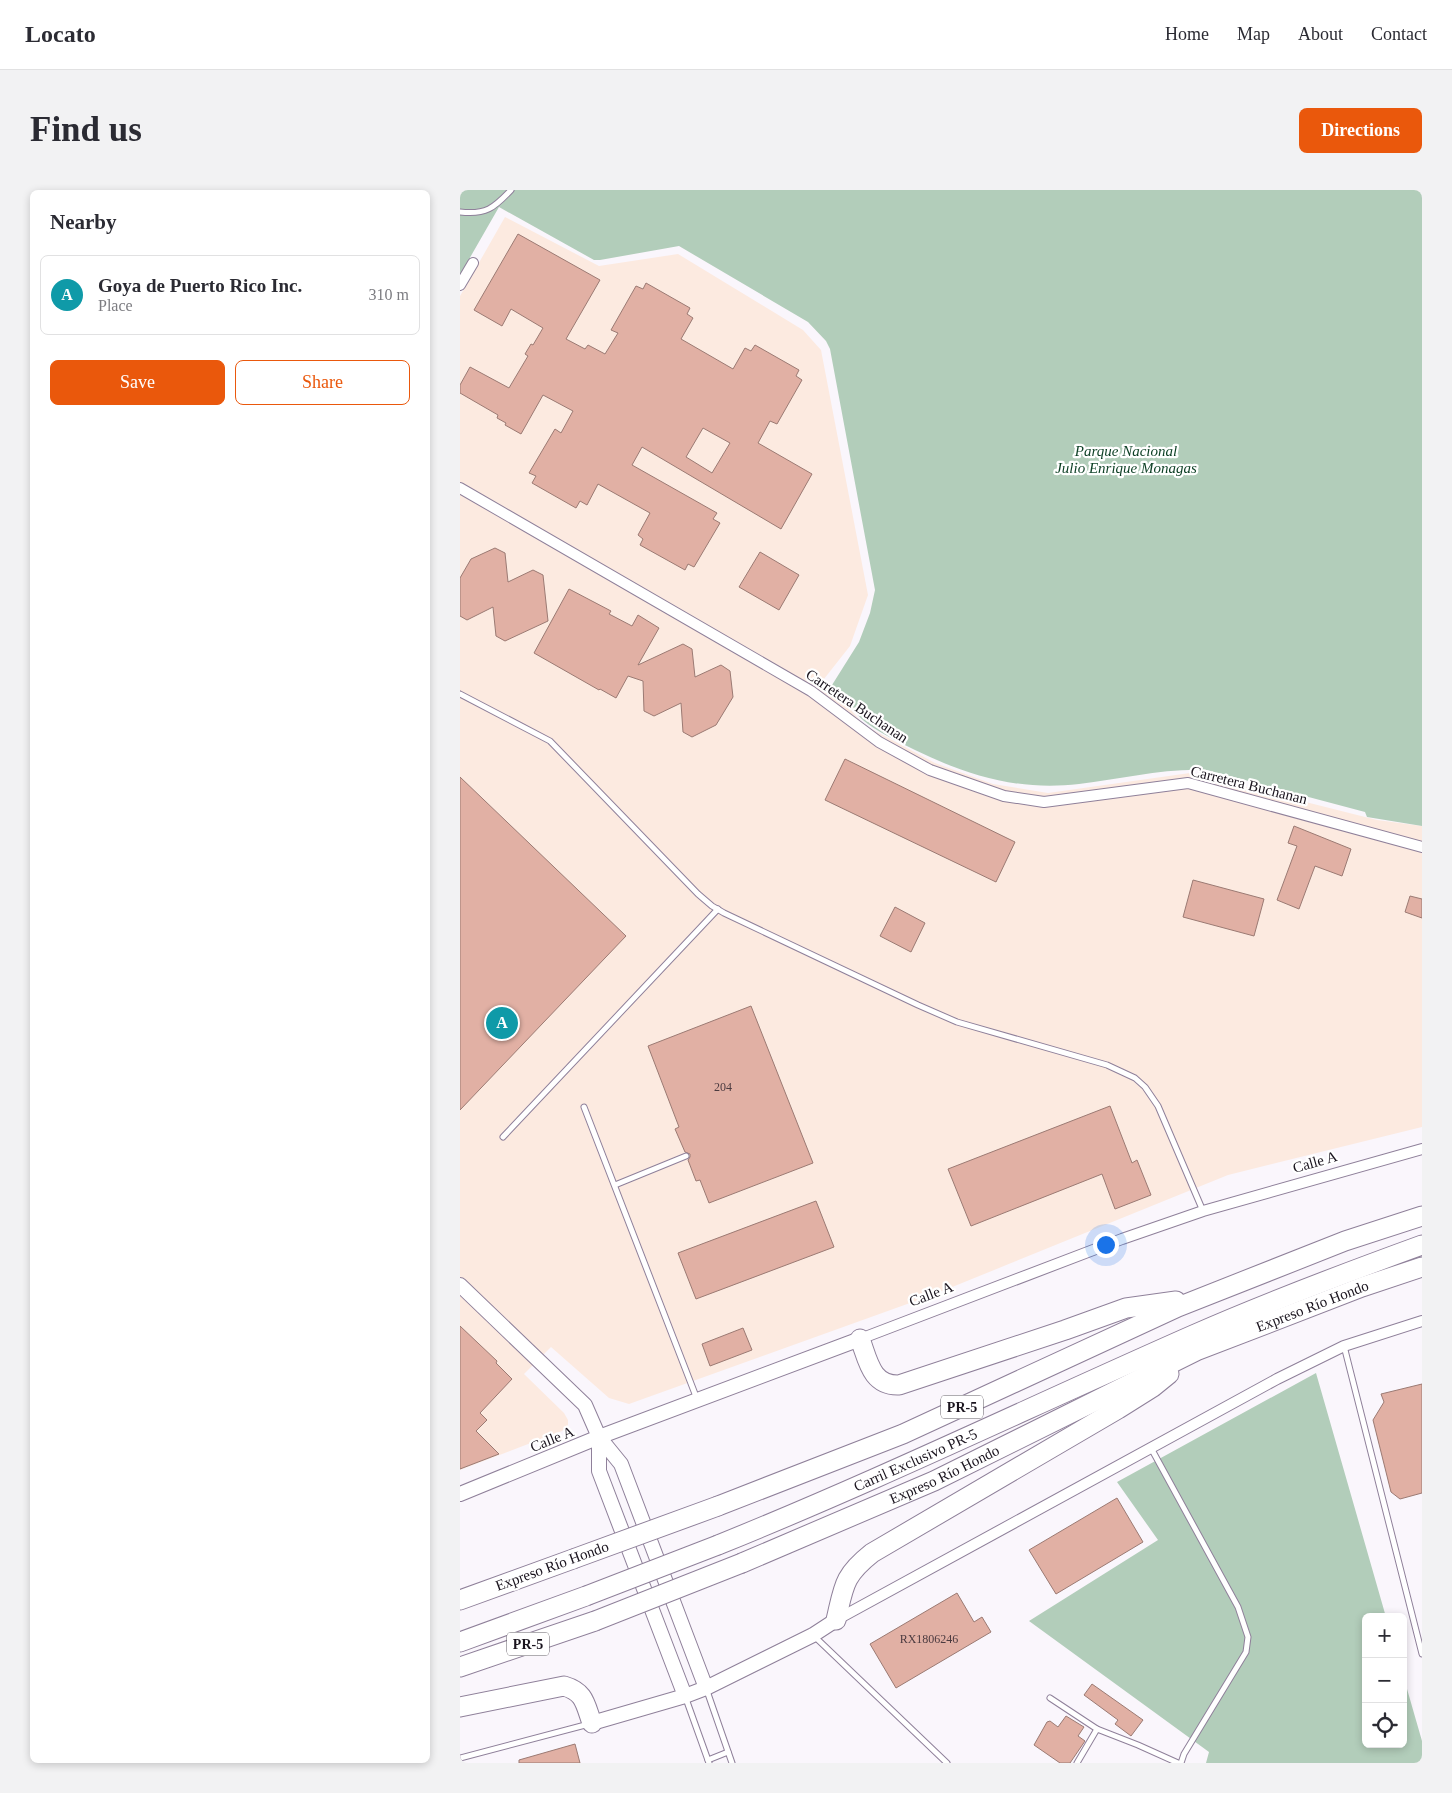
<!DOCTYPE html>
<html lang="en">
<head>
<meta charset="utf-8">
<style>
	:root { --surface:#fff; --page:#f2f2f3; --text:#2b2b33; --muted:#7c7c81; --line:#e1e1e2; --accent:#ea580c }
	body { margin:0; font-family:"Times New Roman",serif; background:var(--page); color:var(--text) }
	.controls { position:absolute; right:15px; bottom:15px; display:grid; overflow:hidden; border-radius:8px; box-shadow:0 2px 8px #0003 }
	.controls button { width:45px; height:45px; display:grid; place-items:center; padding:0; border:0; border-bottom:1px solid var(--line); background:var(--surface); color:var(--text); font:25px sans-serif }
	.you { position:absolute; left:645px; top:1054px; width:18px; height:18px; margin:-12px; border:4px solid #fff; border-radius:50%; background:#1a73e8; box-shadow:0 0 0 8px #1a73e833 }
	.badge { display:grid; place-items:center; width:32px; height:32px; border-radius:50%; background:var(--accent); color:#fff; font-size:16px; font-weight:700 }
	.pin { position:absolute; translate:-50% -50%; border:2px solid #fff; box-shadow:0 1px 5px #0006 }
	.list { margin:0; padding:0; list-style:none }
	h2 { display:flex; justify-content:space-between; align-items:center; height:65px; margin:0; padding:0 20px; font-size:21px }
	h2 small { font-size:16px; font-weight:400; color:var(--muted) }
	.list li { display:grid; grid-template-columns:32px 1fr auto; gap:15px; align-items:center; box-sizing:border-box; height:80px; margin:0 10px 10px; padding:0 10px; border:1px solid var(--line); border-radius:8px }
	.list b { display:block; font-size:19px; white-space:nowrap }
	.list p { margin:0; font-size:16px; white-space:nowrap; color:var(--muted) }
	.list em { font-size:16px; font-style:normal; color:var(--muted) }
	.actions { display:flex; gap:10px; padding:15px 20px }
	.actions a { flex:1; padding:11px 0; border:1px solid var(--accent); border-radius:8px; text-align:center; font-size:18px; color:var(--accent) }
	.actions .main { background:var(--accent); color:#fff }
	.icon { flex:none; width:28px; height:28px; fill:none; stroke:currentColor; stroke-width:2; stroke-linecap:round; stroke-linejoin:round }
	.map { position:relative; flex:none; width:962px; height:1573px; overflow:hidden; border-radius:8px }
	header { display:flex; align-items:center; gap:30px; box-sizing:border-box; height:70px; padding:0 25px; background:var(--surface); border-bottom:1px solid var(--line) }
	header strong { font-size:24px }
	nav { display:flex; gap:28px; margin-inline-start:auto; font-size:18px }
	.intro { display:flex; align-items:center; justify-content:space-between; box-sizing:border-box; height:120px; padding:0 30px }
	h1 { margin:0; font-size:35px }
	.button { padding:12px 22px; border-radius:8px; background:var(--accent); color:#fff; font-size:18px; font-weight:700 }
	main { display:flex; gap:30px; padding:0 30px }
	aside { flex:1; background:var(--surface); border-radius:8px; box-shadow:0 2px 8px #0003 }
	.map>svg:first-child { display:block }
	.industrial { fill:#fceae0 }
	.green { fill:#b2cdba }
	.building { fill:#e1b0a4; stroke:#9b7a73; fill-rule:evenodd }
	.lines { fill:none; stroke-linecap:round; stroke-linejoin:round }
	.service-casing { stroke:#8f809a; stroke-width:7 }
	.minor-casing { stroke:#8f809a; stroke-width:12 }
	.tertiary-casing { stroke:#8f809a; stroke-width:16 }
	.motorway-casing { stroke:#8f809a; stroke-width:21 }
	.service { stroke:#fff; stroke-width:5 }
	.minor { stroke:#fff; stroke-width:10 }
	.tertiary { stroke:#fff; stroke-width:14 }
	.motorway { stroke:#fff; stroke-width:19 }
	.motorway-bridge-casing { stroke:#8f809a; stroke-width:21; stroke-linecap:butt }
	.motorway-bridge { stroke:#fff; stroke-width:19 }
	.labels { text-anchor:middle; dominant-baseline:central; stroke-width:4.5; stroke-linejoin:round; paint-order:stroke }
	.number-label { font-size:12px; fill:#4c3b40 }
	.shield { fill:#fff; stroke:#5f5a62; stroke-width:1 }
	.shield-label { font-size:14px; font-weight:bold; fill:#1a141e }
	.park-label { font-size:15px; font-style:italic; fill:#0c3f24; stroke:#fff }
	.street-label { font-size:15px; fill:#1a141e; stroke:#fff }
</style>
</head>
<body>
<header>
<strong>Locato</strong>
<nav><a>Home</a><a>Map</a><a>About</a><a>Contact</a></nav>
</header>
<div class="intro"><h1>Find us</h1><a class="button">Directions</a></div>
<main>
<aside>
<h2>Nearby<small></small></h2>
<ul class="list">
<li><span class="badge" style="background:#0f9aa8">A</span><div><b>Goya de Puerto Rico Inc.</b><p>Place</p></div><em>310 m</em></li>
</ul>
<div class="actions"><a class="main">Save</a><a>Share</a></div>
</aside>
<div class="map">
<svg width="962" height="1573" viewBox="0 0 962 1573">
	<rect width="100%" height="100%" fill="#faf6fc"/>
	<!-- industrial -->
	<path class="industrial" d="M45,27L139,76L218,64L343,140L361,160L408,405L390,456L364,489L404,535L475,573L533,594L588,603L730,583L917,630L962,636V937L768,985L475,1104L169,1214L149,1208L91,1157L64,1184L104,1223L108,1230V1235L102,1241L0,1280V106Z"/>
	<!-- green -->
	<g class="green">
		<path d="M0,0H962V636L907,627L905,622L747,580C704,578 662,589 619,594C559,601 508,586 455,560C439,552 422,544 408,534C395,525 383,507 372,495L399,452L410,423L415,400L370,159L366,151L348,132L219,56L140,70H134L39,17L0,85Z"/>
		<path d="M856,1183L926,1427H906V1554H943V1485L962,1551V1573H746L749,1562L569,1431L698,1350L657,1292Z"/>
	</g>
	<!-- building -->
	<g class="building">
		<path d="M58,44L140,90L106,149L125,159L128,155L145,164L158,143L151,140L176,96L183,99L186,93L230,118L227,124L233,128L221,149L273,179L285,158L291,161L295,155L339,180L336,186L342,190L317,234L310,231L298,253L352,284L321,339L182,257L172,275L257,323L253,329L260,333L234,377L228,374L225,380L180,355L183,349L178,345L190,323L138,294L127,315L120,311L116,318L72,293L76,286L69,283L95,239L101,243L113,221L83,205L61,244L45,235L46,233L37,228L38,225L0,203V195L10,177L49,198L68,166L65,164L71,154L73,155L83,138L51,119L42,136L14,120ZM243,238L270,253L252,283L226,267Z"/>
		<path d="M35,358L45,363L48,392L73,380L83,385L88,431L45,451L36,446L33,417L7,430L0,426V388L11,369Z"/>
		<path d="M300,362L339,385L319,420L279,397Z"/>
		<path d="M109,399L151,421L149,424L172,436L178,425L199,438L178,475L223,454L232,459L235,487L261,475L270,481L273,507L256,535L232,547L223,542L221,513L194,526L184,521L183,491L168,486L156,508L140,499L139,500L74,463Z"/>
		<path d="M385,569L555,652L536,692L365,610Z"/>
		<path d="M0,587L166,746L0,920Z"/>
		<path d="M834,636L891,659L882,686L855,676L839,719L817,710L837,656L828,653Z"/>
		<path d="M733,690L804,709L794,746L723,727Z"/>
		<path d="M950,706L962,709V728L945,722Z"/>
		<path d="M435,717L465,733L451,762L420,746Z"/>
		<path d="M291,816L353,973L249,1013L240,990L236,991L228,970L230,967V964L225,962L215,939L219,937L188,856Z"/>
		<path d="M650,916L672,973L677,970L691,1005L655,1019L642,984L511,1036L488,979Z"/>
		<path d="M356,1011L374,1057L236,1109L218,1063Z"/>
		<path d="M0,1136L37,1171L36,1173L52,1189L20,1223L27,1230L16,1241L39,1264L0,1279Z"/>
		<path d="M283,1138L292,1160L250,1176L242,1154Z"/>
		<path d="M962,1194V1303L940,1309L931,1302L913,1230L924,1212L921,1204Z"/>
		<path d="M657,1308L683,1352L596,1404L569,1360Z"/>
		<path d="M497,1403L514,1432L522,1427L531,1442L436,1498L410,1454Z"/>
		<path d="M632,1494L683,1530L671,1546L655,1534L658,1530L624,1505Z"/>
		<path d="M606,1526L624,1537L618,1546L625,1551L610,1573H600L574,1555L587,1532L590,1531L598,1537Z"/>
		<path d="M115,1554L120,1573H59V1570Z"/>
	</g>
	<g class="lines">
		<defs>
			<g id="service">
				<path d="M0,22C26,25 34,18 51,0"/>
				<path d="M0,504L90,551L238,704L252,716L264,723L458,815L497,832L647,875L675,888L685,897L698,916L743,1021"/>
				<path d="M124,917L237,1209"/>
				<path d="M43,947L258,719"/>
				<path d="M155,995L226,966"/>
				<path d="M884,1156L962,1464"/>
				<path d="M691,1258L778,1417L788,1447L786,1462L724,1564L721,1573"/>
				<path d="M353,1445L487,1573"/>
				<path d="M246,1498L272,1573"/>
				<path d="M225,1506L249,1573"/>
				<path d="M590,1508L637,1539"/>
				<path d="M0,1568L129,1534"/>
				<path d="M248,1570L268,1562"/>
				<path d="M617,1573L637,1539L678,1555L718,1573"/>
			</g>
			<g id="minor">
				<path d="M0,95L13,73"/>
				<path d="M0,298L351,501L419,552L470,580L544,606L584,612L728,593L962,657"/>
				<path d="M400,1149L662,1049L743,1021L962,959"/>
				<path d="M376,1430L817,1189L884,1156L962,1131"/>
			</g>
			<g id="tertiary">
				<path d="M0,1095L125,1215L139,1247L161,1274L246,1498"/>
				<path d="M139,1247V1281L225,1506"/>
				<path d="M0,1304L139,1247L400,1149"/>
				<path d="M132,1533L225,1506L246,1498L353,1445L376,1430"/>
			</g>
			<g id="motorway">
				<path d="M400,1149C408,1170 411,1196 439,1195L605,1140L666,1118L716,1111"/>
				<path d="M258,1316L443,1244L718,1117L885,1051L962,1026"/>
				<path id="s1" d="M258,1355C419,1290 574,1215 733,1145C808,1112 885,1083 962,1055"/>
				<path id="s2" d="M282,1373L474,1291L736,1161L902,1097L962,1077"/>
				<path d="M0,1410L113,1369"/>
				<path d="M376,1430C384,1396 383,1386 412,1363L658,1219L693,1197L709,1184"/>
				<path d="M0,1452L126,1406"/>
				<path d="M0,1477L135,1431"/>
				<path d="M0,1517L104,1496C125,1502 125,1514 132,1533"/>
			</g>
		</defs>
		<!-- service casing -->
		<use href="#service" class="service-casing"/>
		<!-- minor casing -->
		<use href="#minor" class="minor-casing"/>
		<!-- tertiary casing -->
		<use href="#tertiary" class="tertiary-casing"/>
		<!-- motorway casing -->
		<use href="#motorway" class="motorway-casing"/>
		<!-- service -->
		<use href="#service" class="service"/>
		<!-- minor -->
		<use href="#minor" class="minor"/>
		<!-- tertiary -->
		<use href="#tertiary" class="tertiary"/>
		<!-- motorway -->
		<use href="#motorway" class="motorway"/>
		<defs>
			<g id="motorway-bridge">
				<path d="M113,1369L258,1316"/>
				<path d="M126,1406L258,1355"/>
				<path d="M135,1431L282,1373"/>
			</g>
		</defs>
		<!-- motorway-bridge casing -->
		<use href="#motorway-bridge" class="motorway-bridge-casing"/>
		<!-- motorway-bridge -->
		<use href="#motorway-bridge" class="motorway-bridge"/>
	</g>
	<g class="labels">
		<!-- number labels -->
		<g class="number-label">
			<text x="263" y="897">204</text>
			<text x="469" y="1449">RX1806246</text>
		</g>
		<!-- shield labels -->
		<g class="shield">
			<rect x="481" y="1205.5" width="42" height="23" rx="4"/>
			<rect x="47" y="1442.5" width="42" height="23" rx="4"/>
		</g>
		<g class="shield-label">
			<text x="502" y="1217">PR-5</text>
			<text x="68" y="1454">PR-5</text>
		</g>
		<!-- park labels -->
		<g class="park-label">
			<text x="666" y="261">Parque Nacional<tspan x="666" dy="17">Julio Enrique Monagas</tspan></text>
		</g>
		<!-- street labels -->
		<g class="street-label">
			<text transform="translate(397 516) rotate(34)">Carretera Buchanan</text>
			<text transform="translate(789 595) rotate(14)">Carretera Buchanan</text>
			<text transform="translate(855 972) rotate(-16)">Calle A</text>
			<text transform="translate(471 1104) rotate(-21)">Calle A</text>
			<text stroke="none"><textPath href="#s2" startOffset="626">Expreso Río Hondo</textPath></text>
			<text transform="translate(92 1249) rotate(-22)">Calle A</text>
			<text stroke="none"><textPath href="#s1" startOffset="215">Carril Exclusivo PR-5</textPath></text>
			<text stroke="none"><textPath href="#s2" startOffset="221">Expreso Río Hondo</textPath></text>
			<text transform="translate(92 1376) rotate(-20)">Expreso Río Hondo</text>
		</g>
	</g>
</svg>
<div class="controls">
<button>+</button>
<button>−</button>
<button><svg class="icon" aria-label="locate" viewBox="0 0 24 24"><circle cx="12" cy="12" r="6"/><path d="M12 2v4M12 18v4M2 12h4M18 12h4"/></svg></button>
</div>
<div class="you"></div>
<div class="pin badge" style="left:42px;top:833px;background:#0f9aa8">A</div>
</div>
</main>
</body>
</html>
